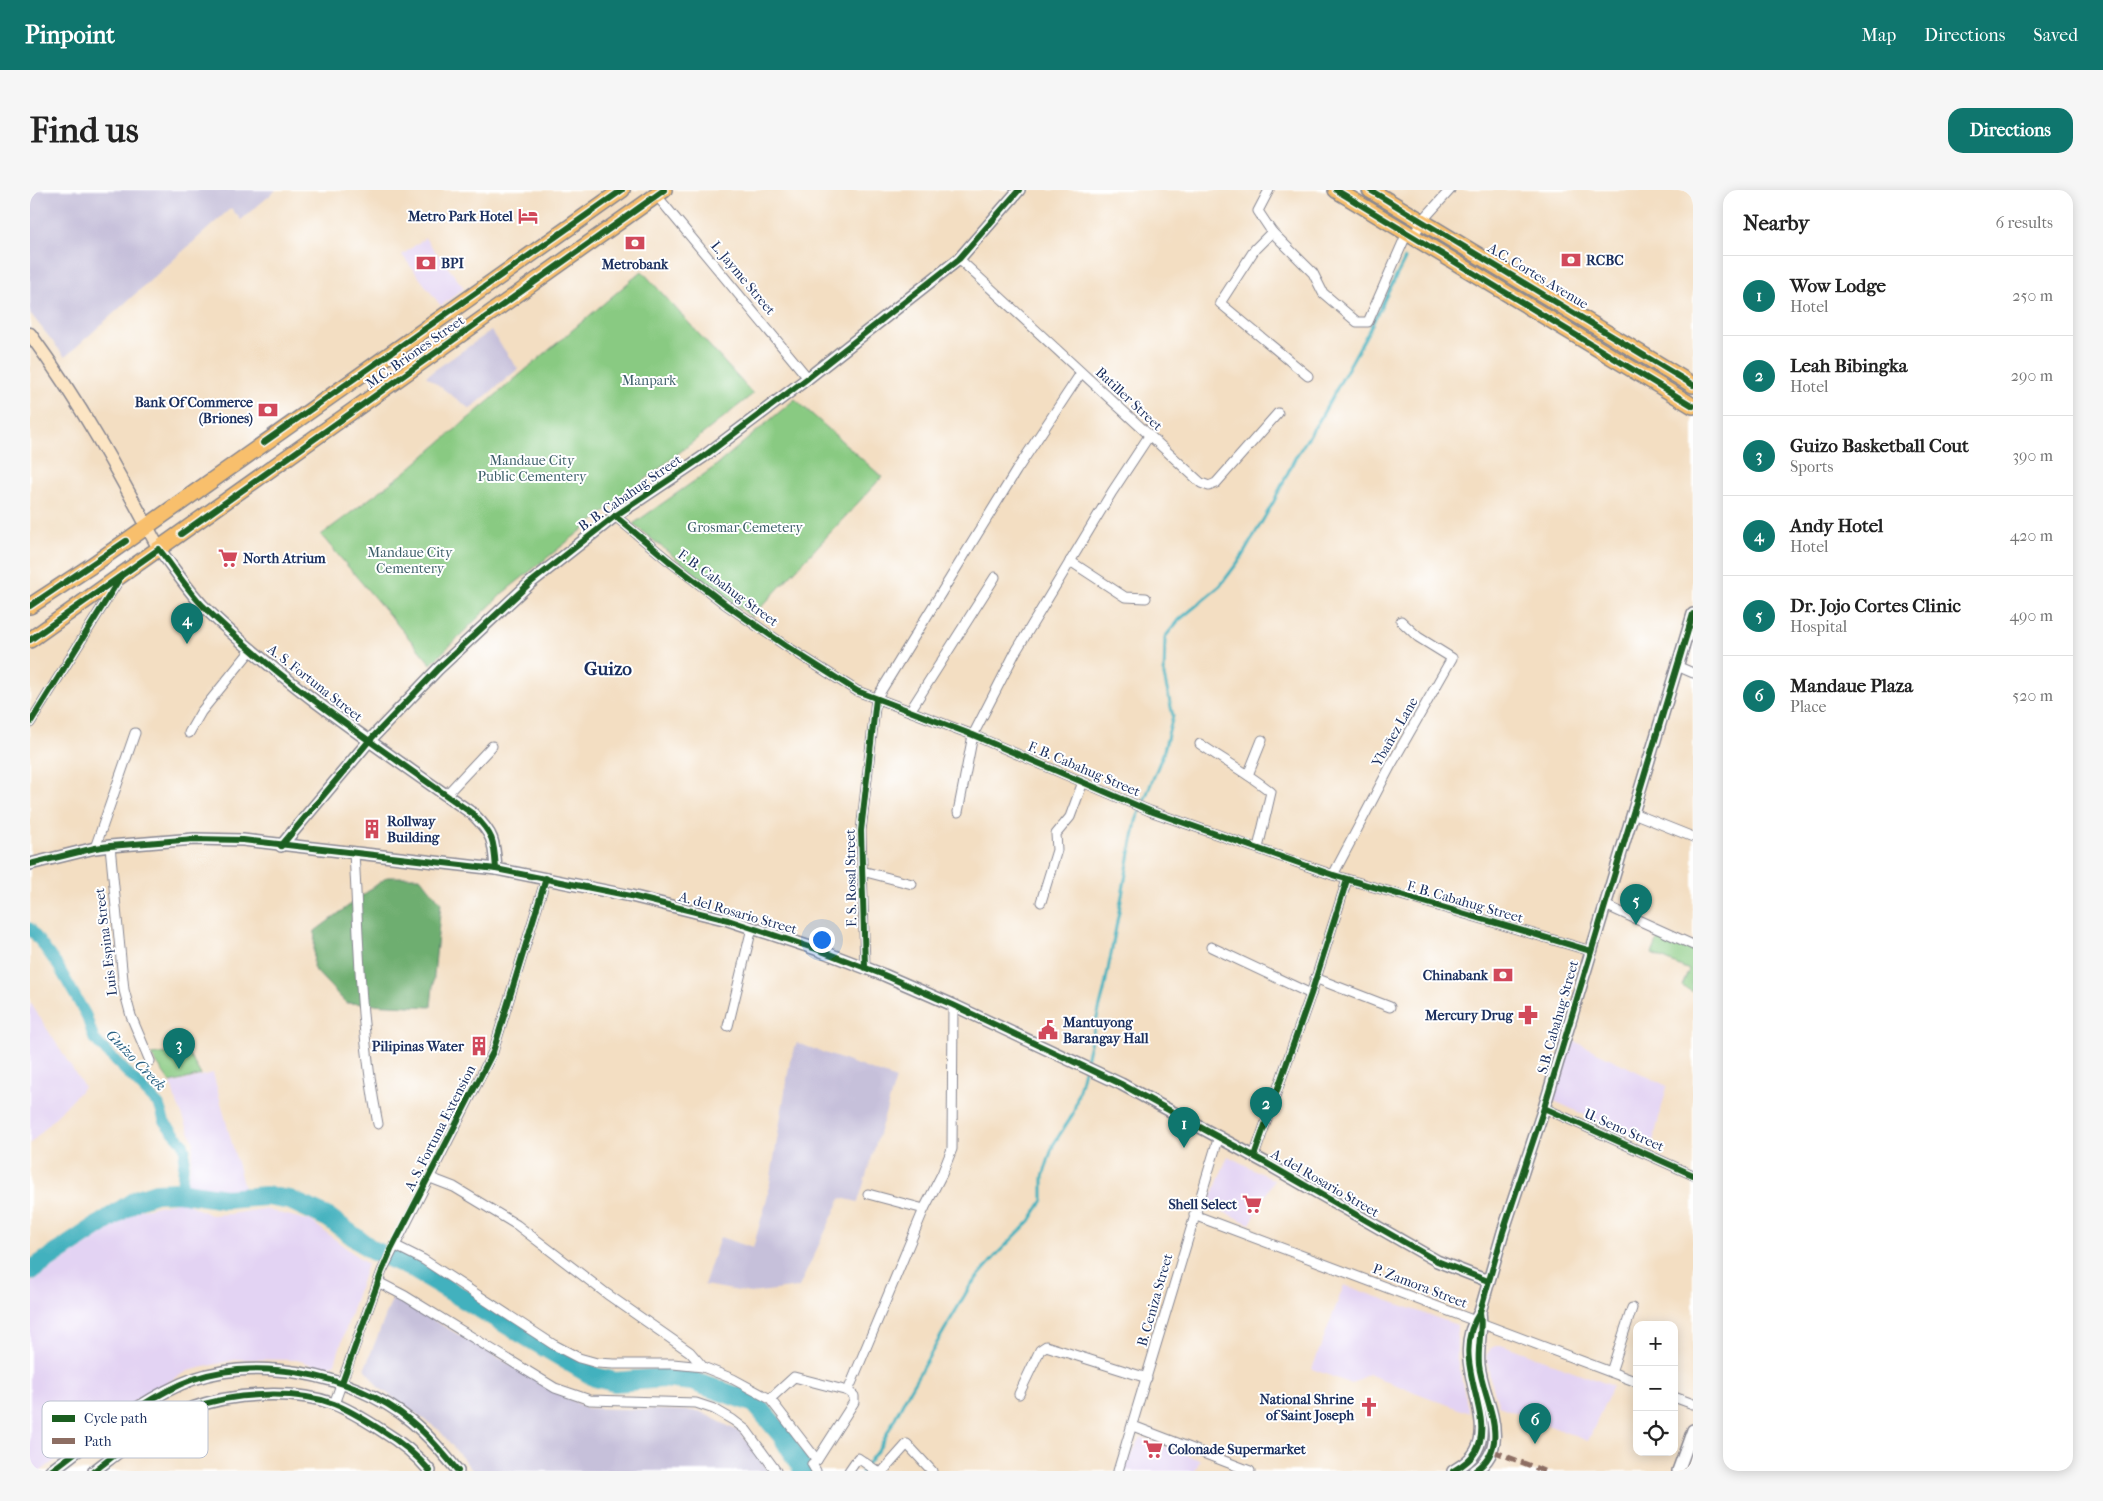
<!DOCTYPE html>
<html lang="en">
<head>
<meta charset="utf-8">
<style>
	:root { --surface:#fff; --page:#f6f6f6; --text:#222; --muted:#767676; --line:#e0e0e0; --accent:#0f766e }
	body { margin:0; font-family:"IM FELL French Canon",serif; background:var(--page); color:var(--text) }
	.controls { position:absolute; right:15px; bottom:15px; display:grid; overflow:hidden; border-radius:10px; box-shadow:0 2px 12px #0003 }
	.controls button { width:45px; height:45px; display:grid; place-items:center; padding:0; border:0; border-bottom:1px solid var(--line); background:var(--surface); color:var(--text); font:25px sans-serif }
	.you { position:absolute; left:791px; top:749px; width:18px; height:18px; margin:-12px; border:4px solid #fff; border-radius:50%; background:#1a73e8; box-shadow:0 0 0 8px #1a73e833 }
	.badge { display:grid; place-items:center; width:32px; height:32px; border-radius:50%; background:var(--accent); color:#fff; font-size:16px; font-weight:700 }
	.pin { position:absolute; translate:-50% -41px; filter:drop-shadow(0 1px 2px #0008) }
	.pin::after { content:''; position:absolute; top:26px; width:18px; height:15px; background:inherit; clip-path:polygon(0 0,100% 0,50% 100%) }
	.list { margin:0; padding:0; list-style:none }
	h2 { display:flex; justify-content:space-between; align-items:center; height:65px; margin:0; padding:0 20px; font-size:21px }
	h2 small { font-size:16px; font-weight:400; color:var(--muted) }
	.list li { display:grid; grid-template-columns:32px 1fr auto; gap:15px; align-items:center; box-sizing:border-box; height:80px; padding:0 20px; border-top:1px solid var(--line) }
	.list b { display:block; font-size:19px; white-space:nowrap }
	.list p { margin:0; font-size:16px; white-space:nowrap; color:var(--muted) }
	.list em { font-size:16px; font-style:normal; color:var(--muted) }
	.icon { flex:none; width:28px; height:28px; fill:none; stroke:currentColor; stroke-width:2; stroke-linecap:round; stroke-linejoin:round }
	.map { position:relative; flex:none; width:1663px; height:1281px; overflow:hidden; border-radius:15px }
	header { display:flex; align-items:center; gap:30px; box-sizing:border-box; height:70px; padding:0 25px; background:var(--accent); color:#fff }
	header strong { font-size:24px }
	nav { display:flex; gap:28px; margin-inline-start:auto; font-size:18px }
	.intro { display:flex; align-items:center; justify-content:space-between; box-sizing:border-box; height:120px; padding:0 30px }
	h1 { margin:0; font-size:35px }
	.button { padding:12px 22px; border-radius:15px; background:var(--accent); color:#fff; font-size:18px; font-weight:700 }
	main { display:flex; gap:30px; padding:0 30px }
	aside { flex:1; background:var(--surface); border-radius:15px; box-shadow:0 2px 12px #0003 }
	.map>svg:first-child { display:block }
	.built { fill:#e3d3f3 }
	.industrial { fill:#c6c0da }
	.green { fill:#89ca82; stroke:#527c70 }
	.forest { fill:#6eae70; stroke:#446e67 }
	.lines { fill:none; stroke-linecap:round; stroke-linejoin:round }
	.stream { stroke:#42b1be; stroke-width:3 }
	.canal { stroke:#42b1be; stroke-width:11 }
	.river { stroke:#42b1be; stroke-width:20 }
	.minor-casing { stroke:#878690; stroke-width:11 }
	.tertiary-casing { stroke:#878690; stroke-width:14 }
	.secondary-casing { stroke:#878690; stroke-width:15 }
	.primary-casing { stroke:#878690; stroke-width:18 }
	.minor { stroke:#fff; stroke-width:9 }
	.tertiary { stroke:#fff; stroke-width:11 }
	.secondary { stroke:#fce5c4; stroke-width:12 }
	.primary { stroke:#f8bf6c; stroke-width:15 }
	.quiet { stroke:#8d6e63; stroke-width:5; stroke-dasharray:10 5; stroke-linecap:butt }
	.cycleway-casing { stroke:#fff; stroke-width:9 }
	.cycleway { stroke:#1b5e20; stroke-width:6 }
	.labels { text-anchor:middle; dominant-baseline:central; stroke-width:4; stroke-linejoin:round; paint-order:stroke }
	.poi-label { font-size:14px; font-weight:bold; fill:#1b2f5e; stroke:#fff; text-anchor:end }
	.street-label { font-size:14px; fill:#1b2f5e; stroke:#fff }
	.park-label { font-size:14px; fill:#3c5e69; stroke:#fff }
	.water-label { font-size:15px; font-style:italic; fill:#2b6384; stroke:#fff }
	.district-label { font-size:19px; font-weight:bold; fill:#1b2f5e; stroke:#fff }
	.key { fill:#fff; stroke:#bbc1cf; stroke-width:1 }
	.key-label { font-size:14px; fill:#1b2f5e }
</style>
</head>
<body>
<header>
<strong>Pinpoint</strong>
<nav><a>Map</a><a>Directions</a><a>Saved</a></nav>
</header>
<div class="intro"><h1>Find us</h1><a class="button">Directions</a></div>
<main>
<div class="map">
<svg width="1663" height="1281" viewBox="0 0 1663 1281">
	<rect width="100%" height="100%" fill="#fff"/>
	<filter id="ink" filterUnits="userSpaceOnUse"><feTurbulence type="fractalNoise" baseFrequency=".02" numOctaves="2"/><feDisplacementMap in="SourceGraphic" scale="10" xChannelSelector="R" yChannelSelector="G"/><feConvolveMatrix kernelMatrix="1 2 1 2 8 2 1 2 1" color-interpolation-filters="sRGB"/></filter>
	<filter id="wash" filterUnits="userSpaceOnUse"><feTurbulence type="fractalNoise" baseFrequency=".0096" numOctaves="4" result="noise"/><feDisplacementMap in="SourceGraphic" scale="20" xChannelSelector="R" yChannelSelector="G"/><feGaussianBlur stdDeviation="1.12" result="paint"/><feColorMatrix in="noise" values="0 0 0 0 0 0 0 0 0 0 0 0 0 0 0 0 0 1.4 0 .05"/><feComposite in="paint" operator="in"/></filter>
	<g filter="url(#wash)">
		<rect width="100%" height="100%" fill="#f3dec2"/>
		<!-- built -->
		<g class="built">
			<path d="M395,48L434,98L411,116L372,65Z"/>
			<path d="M0,812L54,897L0,954Z"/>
			<path d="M1540,849L1637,896L1622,956L1520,909Z"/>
			<path d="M183,883L215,1002L195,1011L157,995L164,953L145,908L141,894Z"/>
			<path d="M1198,966L1244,990L1220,1034L1178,1015Z"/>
			<path d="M152,1011L180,1025L200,1024L233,1019L281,1031L337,1074L305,1173L294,1178L267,1170L208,1169L158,1181L108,1209L11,1281H0V1093L109,1020Z"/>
			<path d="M1314,1095L1427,1135V1170L1439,1223L1338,1184L1322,1194L1282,1179Z"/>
			<path d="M1468,1155H1474L1583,1196L1558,1251L1469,1216L1460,1188L1456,1166L1461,1158Z"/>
			<path d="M1111,1247L1170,1270L1165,1281H1093Z"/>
		</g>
		<!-- industrial -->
		<g class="industrial">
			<path d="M0,0H246L211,30L201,18L35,167L0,123Z"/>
			<path d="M461,141L488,179L440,219L396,186Z"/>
			<path d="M767,853L866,889L828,1012L811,1008L769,1097L721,1103L674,1095L690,1047L723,1058L738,1005L760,871Z"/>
			<path d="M363,1107L556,1218L669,1221L710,1242L739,1281H443L409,1240L348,1197L335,1178Z"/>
		</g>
		<!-- green -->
		<g class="green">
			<path d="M612,81L723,204L474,402L401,474L291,345L374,283Z"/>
			<path d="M765,209L852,287L722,427L683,398L603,334L683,278Z"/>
			<path d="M1630,744L1663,758V802L1652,796L1659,780L1622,764Z"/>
			<path d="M157,861L171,885L141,893L121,865Z"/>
		</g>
		<!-- forest -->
		<path class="forest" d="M357,687H390L411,713L401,817L316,813L283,778L285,741Z"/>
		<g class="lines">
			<!-- stream -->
			<g class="stream">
				<path d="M1055,873L1074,801L1106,631L1133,564L1143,526L1134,486L1135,447L1149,430L1190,396L1211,368L1244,311L1265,268L1290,229L1338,142L1375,69"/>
				<path d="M832,1281L850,1257L879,1201L940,1096L969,1062L1000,1031L1013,1010V987L1023,955L1043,924L1054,880"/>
			</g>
			<!-- canal -->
			<path class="canal" d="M0,738L28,776L56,825L64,849L129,915L135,933L153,953L155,960L151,1002"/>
			<!-- river -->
			<path class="river" d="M0,1081L108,1009L126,1003L148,1002L195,1009L236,1006L260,1010L299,1028L342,1060L377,1075L565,1187L585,1192L633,1188L662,1191L725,1213L751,1244L774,1281"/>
		</g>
	</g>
	<g filter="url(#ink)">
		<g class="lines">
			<defs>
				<g id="minor">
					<path d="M1239,0L1228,21L1242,42L1283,83L1293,103L1327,132H1338L1377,43"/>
					<path d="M627,6L778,188"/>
					<path d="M1242,42L1225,59L1190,113L1278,186"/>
					<path d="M1383,47L1392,31L1420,0"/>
					<path d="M929,69L1171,293L1179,296L1186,293L1248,223"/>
					<path d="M585,326L639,371L695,414L756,456L827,501L943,545L1120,621L1303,685L1561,761"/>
					<path d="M1040,371L1095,407L1116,408"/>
					<path d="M1647,476L1663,483"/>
					<path d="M880,521L965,387"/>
					<path d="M0,533L87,393"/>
					<path d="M159,543L171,522L222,459"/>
					<path d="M1170,554C1193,570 1219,584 1241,602L1228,658"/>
					<path d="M1218,585L1232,550"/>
					<path d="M416,605L462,556"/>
					<path d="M928,622L943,545L985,463L1082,302L1119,246"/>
					<path d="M1603,623L1663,647"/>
					<path d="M80,656L94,800L101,826L120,871"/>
					<path d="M65,658L105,543"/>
					<path d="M324,662C329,753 330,845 348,934"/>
					<path d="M832,681L882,694"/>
					<path d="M1303,685L1361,575L1422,468L1388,447L1371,431"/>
					<path d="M1011,712L1027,660L1026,644L1040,627L1053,592"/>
					<path d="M1575,715L1663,755"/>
					<path d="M1181,757L1281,804"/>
					<path d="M835,777L831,641L846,509L986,281L1051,183"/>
					<path d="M1285,788L1360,817"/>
					<path d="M698,836L722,738"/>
					<path d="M1514,918L1663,985"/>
					<path d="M1224,966L1281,804L1317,690"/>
					<path d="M398,987L424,997L487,1035L577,1104L660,1162L673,1177"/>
					<path d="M838,1004L894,1019"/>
					<path d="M1164,1025L1607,1192"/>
					<path d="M364,1055L394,1070L524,1155L549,1168L567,1173L584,1174H643L673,1177L703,1189L740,1209L787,1270"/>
					<path d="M348,1092L375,1106L525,1198L560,1210L666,1213L684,1219L703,1230L716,1240L746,1281"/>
					<path d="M1581,1182L1602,1118"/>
					<path d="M989,1204L1010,1160L1016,1156L1117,1188"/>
					<path d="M1644,1207L1663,1214"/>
					<path d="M740,1209L764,1187L818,1201"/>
					<path d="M304,1214L352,1081L463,862L516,688"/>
					<path d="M1103,1236L1220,1281"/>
					<path d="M786,1281L782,1274L787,1270L824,1212V1206L818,1201L894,1019L912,984L922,959L923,815"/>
					<path d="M819,1281L828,1268L847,1281"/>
					<path d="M853,1281L877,1254L902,1281"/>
					<path d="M1088,1281L1189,946"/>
				</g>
				<g id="tertiary">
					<path d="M129,359C143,377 157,399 173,416C254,495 351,559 443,624C464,645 464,651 466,679"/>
					<path d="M251,656L339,551L408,479L500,393L585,326L673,267L778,188L929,69L989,0"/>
					<path d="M0,674L65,658L80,656L164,649L213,650L466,679L601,706L698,730L786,759L854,785L923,815L1091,894L1236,973L1407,1071L1458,1091"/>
					<path d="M21,1281C62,1250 103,1216 151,1194C220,1163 323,1183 381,1231C399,1246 413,1263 428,1281"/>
					<path d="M64,1281C94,1258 124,1233 159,1219C200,1203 263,1199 304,1214C320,1220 337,1231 351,1240C369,1251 386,1264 400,1281"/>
					<path d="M1423,1281C1432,1276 1441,1270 1446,1261C1467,1224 1417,1170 1450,1122L1473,1042L1514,918L1663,424"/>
					<path d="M1445,1281C1484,1254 1453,1210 1449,1175C1447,1157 1453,1140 1450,1122"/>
					<path d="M1648,1281L1663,1240"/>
				</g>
				<path id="secondary" d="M0,144C50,212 90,285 129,359"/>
				<g id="primary">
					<path d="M1306,0L1663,216"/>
					<path d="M1340,0L1663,195"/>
					<path d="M0,416L61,376L592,0"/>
					<path d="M0,450L634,0"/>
				</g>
			</defs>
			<!-- minor casing -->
			<use href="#minor" class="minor-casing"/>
			<!-- tertiary casing -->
			<use href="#tertiary" class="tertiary-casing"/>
			<!-- secondary casing -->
			<use href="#secondary" class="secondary-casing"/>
			<!-- primary casing -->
			<use href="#primary" class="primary-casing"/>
			<!-- minor -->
			<use href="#minor" class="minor"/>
			<!-- tertiary -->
			<use href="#tertiary" class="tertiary"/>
			<!-- secondary -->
			<use href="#secondary" class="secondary"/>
			<!-- primary -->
			<use href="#primary" class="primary"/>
			<!-- quiet -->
			<path class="quiet" d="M1463,1261L1514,1281"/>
			<defs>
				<g id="cycleway">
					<path d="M1306,0L1663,216"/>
					<path d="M1340,0L1663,195"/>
					<path d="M233,253L592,0"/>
					<path d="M585,326L639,371L695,414L756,456L827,501L943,545L1120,621L1303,685L1561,761"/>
					<path d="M151,344L634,0"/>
					<path d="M0,416L96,351"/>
					<path d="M0,450L129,359C143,377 157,399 173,416C254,495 351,559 443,624C464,645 464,651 466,679"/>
					<path d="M0,533L90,388"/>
					<path d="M251,656L339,551L408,479L500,393L585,326L673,267L778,188L929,69L989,0"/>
					<path d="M0,674L65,658L80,656L164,649L213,650L466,679L601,706L698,730L786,759L854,785L923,815L1091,894L1236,973L1407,1071L1458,1091"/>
					<path d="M835,777L831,641L846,509"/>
					<path d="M1514,918L1663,985"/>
					<path d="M1224,966L1281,804L1317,690"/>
					<path d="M312,1193L352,1081L361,1060L463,862L516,688"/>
					<path d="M21,1281C62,1250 103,1216 151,1194C220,1163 323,1183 381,1231C399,1246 413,1263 428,1281"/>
					<path d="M64,1281C94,1258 124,1233 159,1219C200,1203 263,1199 304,1214C320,1220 337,1231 351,1240C369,1251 386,1264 400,1281"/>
					<path d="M1423,1281C1432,1276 1441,1270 1446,1261C1467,1224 1417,1170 1450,1122L1473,1042L1514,918L1663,424"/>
					<path d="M1445,1281C1484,1254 1453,1210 1449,1175C1447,1157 1453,1140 1450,1122"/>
				</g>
			</defs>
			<!-- cycleway casing -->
			<use href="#cycleway" class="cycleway-casing"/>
			<!-- cycleway -->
			<use href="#cycleway" class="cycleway"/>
		</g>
	</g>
	<!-- icons -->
	<defs>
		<symbol id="hotel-bare" viewBox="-9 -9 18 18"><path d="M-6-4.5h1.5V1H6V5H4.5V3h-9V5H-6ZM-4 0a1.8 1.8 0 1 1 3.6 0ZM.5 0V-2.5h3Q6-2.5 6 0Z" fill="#d1495b" stroke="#fff" stroke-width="2.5" paint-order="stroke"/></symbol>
		<symbol id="bank-bare" viewBox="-9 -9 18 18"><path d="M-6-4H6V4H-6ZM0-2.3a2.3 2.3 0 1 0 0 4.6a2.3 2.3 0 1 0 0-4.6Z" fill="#d1495b" stroke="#fff" stroke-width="2.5" paint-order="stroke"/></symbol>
		<symbol id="supermarket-bare" viewBox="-9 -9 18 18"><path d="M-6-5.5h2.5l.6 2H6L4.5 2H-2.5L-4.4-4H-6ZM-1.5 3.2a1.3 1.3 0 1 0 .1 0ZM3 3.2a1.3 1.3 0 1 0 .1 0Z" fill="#d1495b" stroke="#fff" stroke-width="2.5" paint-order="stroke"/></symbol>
		<symbol id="building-bare" viewBox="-9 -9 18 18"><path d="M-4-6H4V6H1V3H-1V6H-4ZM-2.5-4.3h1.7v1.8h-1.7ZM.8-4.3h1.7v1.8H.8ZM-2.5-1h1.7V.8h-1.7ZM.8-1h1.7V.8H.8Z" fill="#d1495b" stroke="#fff" stroke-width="2.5" paint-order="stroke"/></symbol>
		<symbol id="pharmacy-bare" viewBox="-9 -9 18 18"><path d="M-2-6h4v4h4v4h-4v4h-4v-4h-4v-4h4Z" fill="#d1495b" stroke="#fff" stroke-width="2.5" paint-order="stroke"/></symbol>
		<symbol id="civic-bare" viewBox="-9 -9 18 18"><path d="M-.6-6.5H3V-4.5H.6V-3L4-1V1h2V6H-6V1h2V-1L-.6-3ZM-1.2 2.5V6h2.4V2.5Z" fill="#d1495b" stroke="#fff" stroke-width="2.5" paint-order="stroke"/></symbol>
		<symbol id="church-bare" viewBox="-9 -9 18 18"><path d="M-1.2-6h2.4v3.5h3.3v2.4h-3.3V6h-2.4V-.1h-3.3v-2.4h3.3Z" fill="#d1495b" stroke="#fff" stroke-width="2.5" paint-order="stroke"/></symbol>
	</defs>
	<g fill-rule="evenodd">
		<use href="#hotel-bare" x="484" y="12" width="28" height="28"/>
		<use href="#bank-bare" x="591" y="39" width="28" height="28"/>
		<use href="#bank-bare" x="1527" y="56" width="28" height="28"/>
		<use href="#bank-bare" x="382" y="59" width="28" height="28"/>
		<use href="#bank-bare" x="224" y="206" width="28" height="28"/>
		<use href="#supermarket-bare" x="184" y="354" width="28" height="28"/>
		<use href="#building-bare" x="328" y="625" width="28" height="28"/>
		<use href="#bank-bare" x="1459" y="771" width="28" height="28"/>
		<use href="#pharmacy-bare" x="1484" y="811" width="28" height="28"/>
		<use href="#civic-bare" x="1004" y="826" width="28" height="28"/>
		<use href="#building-bare" x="435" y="842" width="28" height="28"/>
		<use href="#supermarket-bare" x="1208" y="1000" width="28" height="28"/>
		<use href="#church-bare" x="1325" y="1203" width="28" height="28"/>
		<use href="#supermarket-bare" x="1109" y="1245" width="28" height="28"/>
	</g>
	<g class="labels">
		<!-- poi labels -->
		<g class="poi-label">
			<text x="483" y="26">Metro Park Hotel</text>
			<text x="1556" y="70" text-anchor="start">RCBC</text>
			<text x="411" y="73" text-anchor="start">BPI</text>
			<text x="605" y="74" text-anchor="middle">Metrobank</text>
			<text x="223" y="212">Bank Of Commerce<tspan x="223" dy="16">(Briones)</tspan></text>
			<text x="213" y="368" text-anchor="start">North Atrium</text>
			<text x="357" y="631" text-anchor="start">Rollway<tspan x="357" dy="16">Building</tspan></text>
			<text x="1458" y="785">Chinabank</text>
			<text x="1483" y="825">Mercury Drug</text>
			<text x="1033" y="832" text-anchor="start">Mantuyong<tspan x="1033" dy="16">Barangay Hall</tspan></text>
			<text x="434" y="856">Pilipinas Water</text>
			<text x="1207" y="1014">Shell Select</text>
			<text x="1324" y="1209">National Shrine<tspan x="1324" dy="16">of Saint Joseph</tspan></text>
			<text x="1138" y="1259" text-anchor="start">Colonade Supermarket</text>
		</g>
		<!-- street labels -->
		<g class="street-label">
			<text transform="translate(1508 86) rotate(31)">A.C. Cortes Avenue</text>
			<text transform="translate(713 88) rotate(50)">L. Jayme Street</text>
			<text transform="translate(385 162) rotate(-35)">M.C. Briones Street</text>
			<text transform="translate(1099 209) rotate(43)">Batiller Street</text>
			<text transform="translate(600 303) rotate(-35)">B. B. Cabahug Street</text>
			<text transform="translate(698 398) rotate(36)">F. B. Cabahug Street</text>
			<text transform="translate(285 493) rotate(38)">A. S. Fortuna Street</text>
			<text transform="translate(1365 542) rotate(-60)">Ybañez Lane</text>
			<text transform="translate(1054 579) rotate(23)">F. B. Cabahug Street</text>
			<text transform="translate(821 688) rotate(-91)">F. S. Rosal Street</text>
			<text transform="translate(1435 712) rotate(16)">F. B. Cabahug Street</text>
			<text transform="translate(708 723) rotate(16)">A. del Rosario Street</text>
			<text transform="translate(76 752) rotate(-97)">Luis Espina Street</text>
			<text transform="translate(1528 827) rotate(-74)">S.B. Cabahug Street</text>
			<text transform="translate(410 938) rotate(-63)">A. S. Fortuna Extension</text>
			<text transform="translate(1594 940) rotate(24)">U. Seno Street</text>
			<text transform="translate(1295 993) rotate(30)">A. del Rosario Street</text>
			<text transform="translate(1390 1096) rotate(21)">P. Zamora Street</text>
			<text transform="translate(1125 1110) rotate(-74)">B. Ceniza Street</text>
		</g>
		<!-- park labels -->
		<g class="park-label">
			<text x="619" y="190">Manpark</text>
			<text x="502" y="270">Mandaue City<tspan x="502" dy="16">Public Cementery</tspan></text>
			<text x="715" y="337">Grosmar Cemetery</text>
			<text x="380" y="362">Mandaue City<tspan x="380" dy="16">Cementery</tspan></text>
		</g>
		<!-- water labels -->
		<g class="water-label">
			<text transform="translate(106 870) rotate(46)">Guizo Creek</text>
		</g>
		<!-- district labels -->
		<g class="district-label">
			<text x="578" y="479">Guizo</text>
		</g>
	</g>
	<!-- legend -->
	<rect x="12" y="1211" width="166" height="57" rx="8" class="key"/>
	<rect x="22" y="1225" width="23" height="7" fill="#1b5e20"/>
	<rect x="22" y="1248" width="23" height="6" fill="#8d6e63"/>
	<g class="key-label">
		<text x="54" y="1233">Cycle path</text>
		<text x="54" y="1256">Path</text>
	</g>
</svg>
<div class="controls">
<button>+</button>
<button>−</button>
<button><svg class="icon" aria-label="locate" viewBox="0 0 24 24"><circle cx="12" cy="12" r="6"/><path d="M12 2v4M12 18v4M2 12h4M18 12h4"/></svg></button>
</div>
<div class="you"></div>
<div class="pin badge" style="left:1154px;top:958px">1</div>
<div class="pin badge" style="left:1236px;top:938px">2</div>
<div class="pin badge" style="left:149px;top:879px">3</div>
<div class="pin badge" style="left:157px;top:454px">4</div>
<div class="pin badge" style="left:1606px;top:735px">5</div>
<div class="pin badge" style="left:1505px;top:1254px">6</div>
</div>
<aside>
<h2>Nearby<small>6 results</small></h2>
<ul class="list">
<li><span class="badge">1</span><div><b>Wow Lodge</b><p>Hotel</p></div><em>250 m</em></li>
<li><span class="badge">2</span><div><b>Leah Bibingka</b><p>Hotel</p></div><em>290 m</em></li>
<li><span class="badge">3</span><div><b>Guizo Basketball Cout</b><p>Sports</p></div><em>390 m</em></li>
<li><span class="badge">4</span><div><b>Andy Hotel</b><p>Hotel</p></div><em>420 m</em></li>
<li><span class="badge">5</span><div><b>Dr. Jojo Cortes Clinic</b><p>Hospital</p></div><em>490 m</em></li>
<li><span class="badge">6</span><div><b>Mandaue Plaza</b><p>Place</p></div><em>520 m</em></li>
</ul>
</aside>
</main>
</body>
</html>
